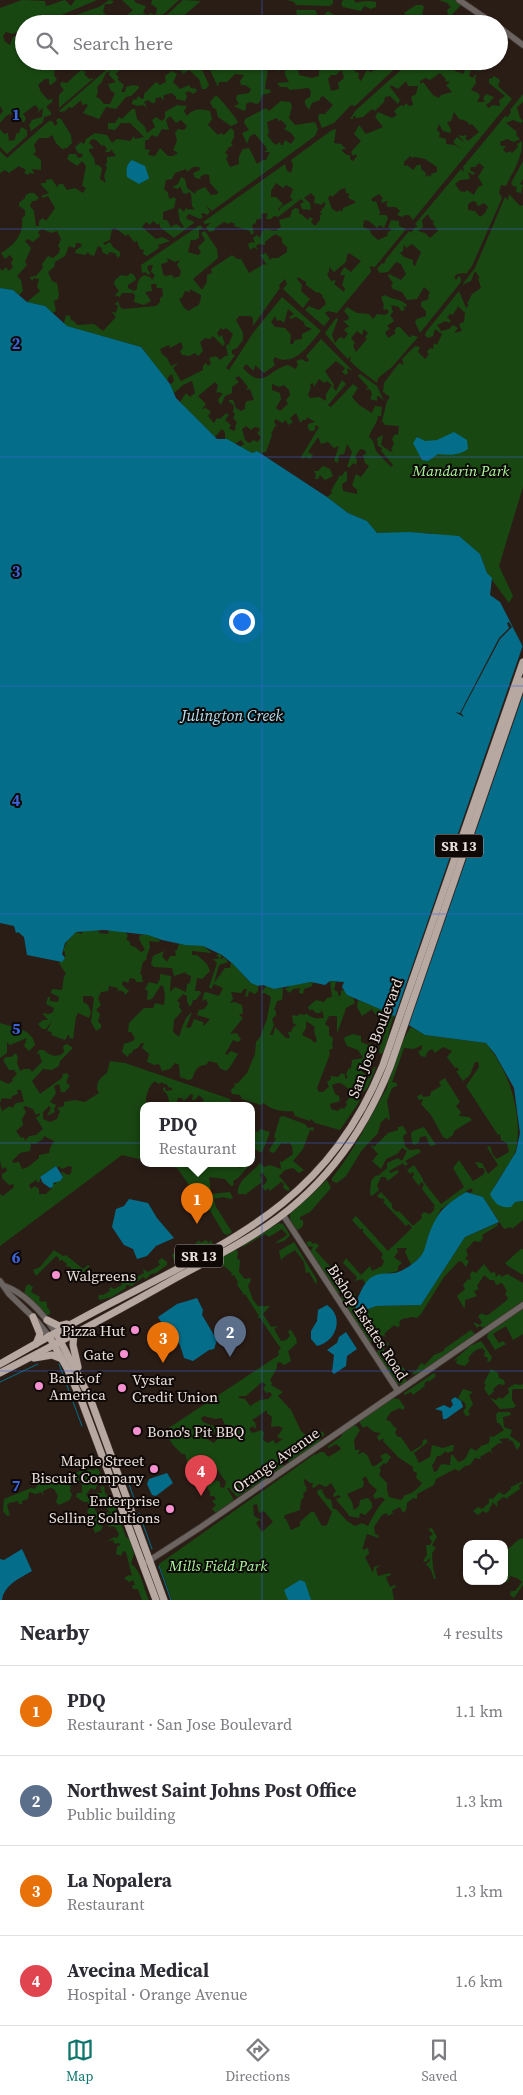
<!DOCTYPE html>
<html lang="en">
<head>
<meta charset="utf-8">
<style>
	:root { --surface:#fff; --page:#f7f7f7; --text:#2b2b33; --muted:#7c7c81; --line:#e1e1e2; --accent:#0f766e }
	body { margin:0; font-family:"Source Serif 4",serif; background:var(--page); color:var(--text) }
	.controls { position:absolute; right:15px; bottom:15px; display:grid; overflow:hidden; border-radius:10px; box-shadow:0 1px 4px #0004 }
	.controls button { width:45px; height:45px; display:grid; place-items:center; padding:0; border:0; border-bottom:1px solid var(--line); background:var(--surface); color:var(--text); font:25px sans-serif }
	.you { position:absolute; left:241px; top:621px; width:18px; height:18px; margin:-12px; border:4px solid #fff; border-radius:50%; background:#1a73e8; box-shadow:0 0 0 8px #1a73e833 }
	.badge { display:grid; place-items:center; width:32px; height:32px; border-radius:50%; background:var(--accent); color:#fff; font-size:16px; font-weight:700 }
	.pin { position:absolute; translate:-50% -41px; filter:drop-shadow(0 1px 2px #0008) }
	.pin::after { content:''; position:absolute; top:26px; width:18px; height:15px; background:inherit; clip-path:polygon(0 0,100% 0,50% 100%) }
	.popup { position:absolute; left:140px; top:1102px; width:115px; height:65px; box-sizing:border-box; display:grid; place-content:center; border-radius:10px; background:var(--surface); filter:drop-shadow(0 1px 4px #0005); font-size:16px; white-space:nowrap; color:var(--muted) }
	.popup b { font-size:19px; color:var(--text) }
	.popup::after { content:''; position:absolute; left:50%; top:100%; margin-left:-10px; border:10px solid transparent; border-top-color:var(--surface) }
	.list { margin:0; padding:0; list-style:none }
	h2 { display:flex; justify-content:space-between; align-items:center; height:65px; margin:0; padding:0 20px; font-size:21px }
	h2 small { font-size:16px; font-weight:400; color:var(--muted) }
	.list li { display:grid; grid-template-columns:32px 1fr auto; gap:15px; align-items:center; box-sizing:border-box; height:90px; padding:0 20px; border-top:1px solid var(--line) }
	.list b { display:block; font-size:19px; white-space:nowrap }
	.list p { margin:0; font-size:16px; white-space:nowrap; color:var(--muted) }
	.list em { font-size:16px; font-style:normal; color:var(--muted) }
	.icon { flex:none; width:28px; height:28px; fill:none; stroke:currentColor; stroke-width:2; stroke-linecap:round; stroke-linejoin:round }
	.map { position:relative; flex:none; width:523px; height:1600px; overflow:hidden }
	.search { position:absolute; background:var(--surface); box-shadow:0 1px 4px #0004; left:15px; right:15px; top:15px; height:55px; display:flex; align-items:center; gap:12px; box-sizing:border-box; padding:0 18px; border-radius:28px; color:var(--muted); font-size:19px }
	.sheet { height:425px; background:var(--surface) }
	nav { display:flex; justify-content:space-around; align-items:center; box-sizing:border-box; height:70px; border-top:1px solid var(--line); background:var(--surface); font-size:14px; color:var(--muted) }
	nav a { display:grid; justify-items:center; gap:2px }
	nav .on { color:var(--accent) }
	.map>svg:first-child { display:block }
	.green { fill:#194712; fill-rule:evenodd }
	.water { fill:#036d8a }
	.pier { fill:#2a1d16 }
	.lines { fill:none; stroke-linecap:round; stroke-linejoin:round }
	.stream { stroke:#036d8a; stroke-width:1 }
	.minor-casing { stroke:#453832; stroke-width:7 }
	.major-casing { stroke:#453832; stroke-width:8 }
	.minor { stroke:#6b6461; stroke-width:5.5 }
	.major { stroke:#b8a8a2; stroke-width:7 }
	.grid { fill:none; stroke:#3c64d9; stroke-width:1; stroke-opacity:0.55 }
	.poi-dot { fill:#f690d0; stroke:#0e0806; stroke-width:2 }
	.labels { text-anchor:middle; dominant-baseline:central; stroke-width:4; stroke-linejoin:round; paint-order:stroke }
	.shield { fill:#0e0806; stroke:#a8a09c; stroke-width:1 }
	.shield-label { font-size:14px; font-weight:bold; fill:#eae1dd }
	.park-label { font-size:15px; font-style:italic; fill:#a9f99c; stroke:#0e0806 }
	.street-label { font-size:15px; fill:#eae1dd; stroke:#0e0806 }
	.poi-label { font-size:15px; fill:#eae1dd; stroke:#0e0806; text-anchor:start }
	.water-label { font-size:16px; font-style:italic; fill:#afe1f5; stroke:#0e0806 }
	.grid-label { font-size:16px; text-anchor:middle; font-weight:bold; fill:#3c64d9; stroke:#0e0806; stroke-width:4; stroke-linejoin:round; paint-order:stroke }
</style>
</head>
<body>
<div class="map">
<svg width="523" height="1600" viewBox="0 0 523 1600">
	<rect width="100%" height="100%" fill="#2a1d16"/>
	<!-- green -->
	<g class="green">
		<path d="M22,0L45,1L46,6C53,5 59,1 65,0L71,6L75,0H97L40,24H24V30L12,34L6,32L3,36L5,42L10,45L13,37L24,33V61H62L55,67L54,75L57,80L51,85L49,84V79H45L38,85L41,92L48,100L53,99L52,102L46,107L51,112V115L44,117L43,122L31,131L29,125L32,120L42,117L43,108L37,113L39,109L35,105L23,114L26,118L24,123L18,116H15L12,113L6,116L0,123V115L3,111L0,106V8Z"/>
		<path d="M109,0L114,1L111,4H105L103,12L110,18V22L115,24H50L99,7Z"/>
		<path d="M122,0H134L136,3L146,6L143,13L148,15L151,13L154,15L156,14L157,8L151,4L152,0H179L153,24H122L125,23L130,17L127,15L133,10Z"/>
		<path d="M183,0L201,1L181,18L179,24H157Z"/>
		<path d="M287,0H333V3L330,6L296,5L294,2Z"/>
		<path d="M343,0H354L356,3C361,1 369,0 376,2V7L371,9L364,6L361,11L343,7L341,4Z"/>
		<path d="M439,0H455L461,5L443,24H417L416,21L411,23L404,13L416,5H422L424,7L422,14L428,19L432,18L436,22L440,20L442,21L448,14L447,10L451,7L447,3Z"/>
		<path d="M296,10H315L322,23L325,20L323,16L328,11L334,15L331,21L324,24H301V21H298Z"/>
		<path d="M192,61H198L209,85L206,89H202L199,79L189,70L183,74L182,71L176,70L178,67H182V64Z"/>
		<path d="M228,61H240L244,65L245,61H303L304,64L307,63L298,70L299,75L312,78L319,76V68L323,61H352L351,65L356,67L355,72L359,73L358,78L361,81L367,70L371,72L373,71L372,66L368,67L365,61L364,70H361L357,65L360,61H379L380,66L387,69L390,67L387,61H403L355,106L351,105L334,123L322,128L318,118L319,114H325L333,105L323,96L320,98V100L312,103L309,110L305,104V100L310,97L311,92L309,88L290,90L287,87H280L277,83L289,82L285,75V63H283L279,71L268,68L265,89L271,90L270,93L262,95L260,102L257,104L250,102L246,104V109L244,111L234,106L239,104L236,99L237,95L249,93L251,89L245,85H241L240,81L244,75L235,74L227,82H219L218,87L210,70L215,69L212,67L215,64L217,67L224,68L227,66H224L223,63ZM340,71H342L344,78L338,83L339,89L331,91L328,79L331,75H336Z"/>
		<path d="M411,61L418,65L419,61H439V65L443,69L446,63L448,66L451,63L453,66V70L463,74L465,70L462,68L463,65L460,61H482L481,71L471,70L469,76L473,78L475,75H477L475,78L476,83L471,90L478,93L480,96L477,102H485L483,98L486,94L494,97L489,103L486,104L488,108L493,105L500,106L499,100L505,96L489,83V78L491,79L494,76L500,80L498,86L512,99L413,220L409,215H405L403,217L397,215L400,211L396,207H388L386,204L388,202L387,201L382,203L381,200L383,198L379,194L371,199L373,202L376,201L380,212L379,215H386L388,218L384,228L380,225L377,228L369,221L364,220L363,227L370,230L371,234L378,240L387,236L388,232L391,230V228H388L391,220L399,221V226L406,229L375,267L370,266L371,272L337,313L328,311L325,313L330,319L324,326L305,310L309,306L319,310L326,304L324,298H322L323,296L319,292L317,293L306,285V282L298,277L297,279L302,285L301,291L310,299L303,308L283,289L287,284L285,279L279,285L280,288L253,326V318L250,316H239L236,320L243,333V340L237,348L232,350V354L235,355L226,368L229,370L253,333L282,297L321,331C309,344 295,368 275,357L273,360L275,365L264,373L255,365L254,371L246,364L243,368C264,391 267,370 288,365L296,369L298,364L296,361L301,359L307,362L309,360L306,356L321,339L353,371L347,368L348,373L346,375L342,372L345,368L336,361L325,371L334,385L333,388L336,391L342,380L346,384L328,405L331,407L353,384L358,388L352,397L359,405L372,413L375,406L382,407L381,416H378C377,425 371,429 369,437L373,441L376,451L391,467L393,465L381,451L382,448L378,446L377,438L383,435L381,445L391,452L393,450L391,449L394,444L392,439L395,434L398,435L399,426L385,425L382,421L387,401L390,397L383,392L384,383L399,363L404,365L402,359L415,346L420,347L418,352L425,359L429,354L427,352L430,348L433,349L434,343L437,345L442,334L435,329L433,336L428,338L425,335L426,332L459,291L466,308L469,305L467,304L472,294L481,288L478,278H480L475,271L471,281L462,285L475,268L505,197L508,200L509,194L510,195L520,206L523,205V487L499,566L513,596L509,603L487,573L480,554L430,533H377L367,521L348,513L327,497L332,493L331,491L340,475L342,476L345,471L347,472V481L342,484L343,491L357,494V490L352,485L356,474L361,477L369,466L365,463L363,455L366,454L365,450L360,449L355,457L357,459L356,465L353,463L350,467H347L352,452L347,444L344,454L339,455L338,463L334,461L339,446L334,448L328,442L321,444L318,437L308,452L313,455L310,459L305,457L303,459L301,457L319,427L316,425L314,431H310L308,428V424L315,422L307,417L306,420H302V422H300L296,413L290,418L293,422L288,425L286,420L282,423L276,419L274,422L277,427L275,426L271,434L272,435L266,452L260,453L257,451L252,453L240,447L244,444L241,440L235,444L225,439V433L222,429L215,437L180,402L186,393L190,397L195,393L192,381L183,385L174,393L170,385L174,381L172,374L169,376L167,381L141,347L66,326L64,323L66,315L70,316L71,320L74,321L77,325L94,324L103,331L116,317L111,311L116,313L118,306L115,304L118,301L120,307L123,309L156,306L160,302V298L163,296L162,288H157L156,284H151L152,291L145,292L151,301L144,305L134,302L135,295L133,293H122L120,297L115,295L119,291L114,284L115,280L121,275L127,276L131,273L135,276L136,280L128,285V288L134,291L137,289C137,283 138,279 144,275L150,277L152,280L155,275L151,272L153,265H149L147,268L150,273L149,275L145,272L142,273L141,265L200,225L203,228L199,230V238L195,240H191L188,252L198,255L201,253L198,247L205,240L201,233L205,231L217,249L218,258L193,279L202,290L207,282V275L212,273L211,269L232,255L237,259H241L249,273L264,264L267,265L260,255L266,253L270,260L272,258H278L287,252V247L282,243V238L275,234L265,242V245L259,244L256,246L258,250L254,247L250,250L248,244L252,242L255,243L253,238L257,235L260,238L262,231L266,229L275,231L281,227L279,220L290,217L292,210L295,208L299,209V214H301L308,220L310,217L313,219L311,222L315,226L320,220V215H322L320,212L326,204L323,202L322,205L314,203L315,197L311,193L304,198L310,203L311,210L302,209L300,204L304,202L301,199L278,217L274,216L271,219H266L268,213L261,214L262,218L256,220V223L252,225L254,233L251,235L250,231L234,226L235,224L231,222L229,224L224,222L215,228L214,231L209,232L206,227L211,223L205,224L203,222L285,164L287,171L291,173L293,165L291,160L332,130L336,129L334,143L341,144L346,149H342V151L347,155H350V159L353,161L357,156L356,154L353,156L351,152L361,141L354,134L359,125L366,134L383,127L375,117L378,112L392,118L397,115L394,111L401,105L404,106L406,103L409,106L413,105L411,97L416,94L418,86H408L406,81L398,89L391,85L390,87L400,100L398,104L390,96L385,97L384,102L375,111L372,109L363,117L356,118L355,116L353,117V119H350L356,110ZM440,73L446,79L445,81L450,82L446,85L452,92L441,95L439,98L433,95L423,82L420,84V81L425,78L430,80ZM454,112L459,119L466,121L470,125L472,124L479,132L468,141L465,138L467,136L465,135L463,136L458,135L465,143L457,137L453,142L462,150L455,145L446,144V139L439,137L440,133L437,130L439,124L443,131L450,133L451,130L447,122L451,121ZM410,156L412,158L415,157L425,159L437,167V172L431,174V177L428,175L425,177L426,173L421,169V165H417L413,170L407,165L404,166V162ZM276,183L283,188L286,185L293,189L290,197L293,200L281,207L279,211L278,209L283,204L276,197H271V191ZM345,188L346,193L350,194L348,197L350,199L355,201V203L343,208L342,212L340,210L337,212L332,209L328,198L330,195L332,197L341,189ZM349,253L361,261L351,272L344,267L340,275H345L342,285L345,288L344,292L334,284L336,280L331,281L327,274L329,272V267L334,272L346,262L347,255ZM167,258L175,262L180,260L177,265L181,271L180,276L174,278L172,275L165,276L163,274L161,264L168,262ZM190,289L201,295C200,309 197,304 189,311L184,308L179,299L182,298L185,291L190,292ZM458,306L465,313L464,322L459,324L462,331L454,333L458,328L453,325L449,329L441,331L437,325L446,321L449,323L451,321L447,317L450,314L453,315ZM288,309L294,314L289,317L291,319L296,317L304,322L305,326L312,329L302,334V339L295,340L293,344H290L291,335L285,328L275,327L271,322L275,316L277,321L280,320L284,323ZM221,328L223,330L226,328L233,334L229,343L230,344L226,345L228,356H225L220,360L216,356L209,358L211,364L208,366L206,363L203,366V370L181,381L173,368L178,363L171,366L167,358L162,354L160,349L169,345L170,348L181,342L183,348L180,351L182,355L189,356L195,353L198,356L203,351L200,342L205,338L210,339L213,336L223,346L225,344L222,335L219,337L217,333ZM239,376L248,387L246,390L250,389L254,400L247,401L245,404V409L241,411L236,408L233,400H229V403L230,402L234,406L233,412L235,414L233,418L237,422L235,427L236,429L233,431L229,428L231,425L225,420L229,415L226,413L220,419L217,418L214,423L208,416L211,412L206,408L202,409L206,404L198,396L215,382L218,385L216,393L219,392L223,394L219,398L218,401L221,405L225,396L232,393V387L239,382L235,378ZM319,379L324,383L327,381L332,385L326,394V401L319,397L310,398L308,395L311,387L310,384L313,383L314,387ZM272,384L279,387L284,385L289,390L290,395L286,400L288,404L280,411L276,408L281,399L280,393L272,390ZM246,426L251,430L255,427L259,428L260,431L257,432L261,438L257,442L254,440L249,443L245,440L242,429Z"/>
		<path d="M113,64L119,71L115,74L118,76V80L124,85L121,92H125L126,87L133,85L139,86V88L131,96L126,97L116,109L106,107L99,119L83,113L88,105L86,104L82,105L81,100L72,108L69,107L65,111L60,112L59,111ZM110,71L109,75L116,82L108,84L111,91L115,93L110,104H104L100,99L96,97L98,92L97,87L101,83L106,73Z"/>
		<path d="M81,70L86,72L84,74L89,79L94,78L59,108V95L64,90L60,85L61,82L67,83Z"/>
		<path d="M172,71L177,74L173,82L180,89L189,85L191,88L197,89L196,92L193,94L189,91L185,93L187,96L185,101L176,99V97L172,93L164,95L163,101L161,97L156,98L155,103H152L148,100L144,102L147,108L143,105L138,106L132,104V102L134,99L136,100L138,96L142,99L144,98V94L156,82L160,85L166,82L165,76Z"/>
		<path d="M523,94V102L517,107L520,118L523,121L521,123L513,120L506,123L517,132L516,135L520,139L514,142L507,139L500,142L501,146H506L503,150L507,153L510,151L512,153L518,147L517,144L522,141C523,157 513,171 506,186L501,185L499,193L502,198L472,266L466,274L464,273L457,274L454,277L456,280L459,276L461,278V282L420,333L415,322L417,319L426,316V311L421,306V302L429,299L428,296L430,292L424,287L417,299L407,300L402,292L393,289L391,286L393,283L388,276L389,274L401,280L406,274L401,264L396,262L388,272L380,273L377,269L382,263L384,264L386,259L409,231L411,233L414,228L418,227L415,224L461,169L464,172L463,167L505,116L508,117L511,112L510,110ZM479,163L484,167L478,177L483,185L478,187L474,195L467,190L465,192L460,191L455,184L460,180L470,179L468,172L473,175L475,173L470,170L471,167H475ZM473,201L476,202L478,206L484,203L488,207L485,213L480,217L475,211L468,210V204ZM428,214L431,220L434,221L433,224L438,231L430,238L425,233L418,231L423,227L422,220ZM404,244L406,248L412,244L421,252L415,266L413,265V260L404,257L400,253L403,251Z"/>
		<path d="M216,95C223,102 233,114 238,122L236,124L231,126L218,117L216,109L213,108L210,102Z"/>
		<path d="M281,101L290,102L292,106L289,118L295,125L315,122L318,129L315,136L212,211L206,205L210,212L207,215L204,213L201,214L203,217L200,219L189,214L186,217L187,219L195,222L174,238L160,227V223L158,225L153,221L150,225L146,222L142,227L156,239L162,237L170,241L158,245L159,248L147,256L143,254L144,250L140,249L137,241L134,242L128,234L126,236L115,228L112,229L110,240L103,243L105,245L110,242L113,247L120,252V256L118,258L115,253L109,252L108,255L102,252V248L98,246L94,256L90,255L88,252L85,255L75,253L76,250L82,246L80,243H76L75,248L69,246L65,256L55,262L54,267L48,272L52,281L57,283L59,294L58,299L54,301L56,311L52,313L45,306L27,302L40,291L37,287L39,279L34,278L32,281L30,277L36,276L43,268L42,264L48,256L53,258L59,253L60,248L58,246L61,239L57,231L51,233L42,229L38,232L40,236L33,242L28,239L25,241L31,248L25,262L27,265L17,276L21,280L23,291L19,295L13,290L0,288V268L2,271L6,267L9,271L13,267L11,263L13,259L10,255L5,259L1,253C14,245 24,235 22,218L25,216V210L19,206V203L25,198V196L29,193H34L39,198L35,201H32L30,206L34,211L36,226H39V221L43,218L46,221L55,208L48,196L43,198L41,196L49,193L41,185V183H46V180L52,179L57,187L59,184H63L67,190L75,188L83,193L86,188L82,186L86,166L82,161L77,166L67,159L69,154H76L78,158L82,157L83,154L78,153L75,147L81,142L84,144L86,139L95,133L107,135L112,143L117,139L130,141L134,136L135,139L144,137L130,123H121L115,130L108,129V123H115L119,117L122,119L132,109H135L137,119L145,127L147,133L155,127L152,120L156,117L162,121L165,118V112L177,105L187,106L184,111L187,116C193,108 202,109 210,111L212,119L208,125L218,135L221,133L224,135L231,128L234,131V137L231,143L233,146L229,147L225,153L228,155L226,159L230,167L239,164C238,158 239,155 243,149L249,148L257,164L263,160H266L270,152H264L267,150L266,147L255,134L250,136L247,144L242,133L249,130L244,123L245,119L266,108L269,111ZM170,116L176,123L181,120L187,126L184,130L178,129L175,133L177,141L173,150L178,153L173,156H168L160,148L155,156L148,155L150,150L145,149V140H148L152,135L157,137L162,129L169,130L166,120ZM277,118L279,121L281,120L287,126L284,129L291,133L295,138L291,144L285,140L283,145H281L280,142L275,145L267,135L269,133L267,122ZM92,139L96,140L102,146L104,145L107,149L105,152H110L111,149L116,156L107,157V163L105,165L107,167L104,176L106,183L100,179L102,169L100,166L95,164L94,158L89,151V149L94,148L89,143ZM193,167H199L200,170L193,173L195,178L201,179L200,177L205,174L209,175L210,183L218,192V194L211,195L205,187L196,191L195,194L187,188L185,179L181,177L178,184L172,187L178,189L180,186L183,193L186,194L189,192L191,194L192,206L195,210L190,209L189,210L186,208L184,212L180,208L178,210L180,221L184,227L182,228L176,224L171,227L167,220H163V212L174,208L176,199L173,197L171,199L169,198L168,193L164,189L166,180L172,179L175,173L186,169L187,172Z"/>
		<path d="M58,118L61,119L71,135L72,143L67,148L62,149L56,143L52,135L48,138H39L34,145L36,152L33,154L41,160V170L32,169L34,174L29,173L28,175L24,173L26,170L19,166L9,173L5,170L0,173V151L7,158L49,121H52L55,126L58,123L56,121Z"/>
		<path d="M21,127L27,130V136L7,154L0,147V129L4,134L8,133L9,141L15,140L16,134L19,133Z"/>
		<path d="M523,161V179L520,184L523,185L521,193L516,192L517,187L513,186L511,183Z"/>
		<path d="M385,295C392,300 400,298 407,305L406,307L403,306L405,310L401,311L399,307L391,305L393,312L390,315L394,321L387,326L390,329L385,332L388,338L396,333L394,331L397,327H400L409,337H411L412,335L418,337L392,367L378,378L377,383L361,371L350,361L351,356L348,359C339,350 332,342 325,333L336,318L338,319L332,335L335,343L340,337L344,339L348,334L344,330L349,326L343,321L348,320L349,317L344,311L347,307L357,313L369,314L373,319L377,314L385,315L389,312L387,309L384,310L383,307L384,305L381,297ZM364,329L368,333L365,337L367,339L356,352L353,346L355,343L351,338L357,331L362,335Z"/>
		<path d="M360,374L377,386L384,401L379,396H377V401L370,399L372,394L370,389L366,390L368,387L358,376Z"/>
		<path d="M323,466L330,469L333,476L325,480L320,475L318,479H315L316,475L314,471H318Z"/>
		<path d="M98,930L99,933L108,934L109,930L125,932L128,936L126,939L130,942V945L135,947L141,952L145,950L139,939L140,935H149L160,940L159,942L149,941L150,947L146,958L147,959L143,962L140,974L142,975V980H144L142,982H136L135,979L130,978L128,983L123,981L122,985L129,991L125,995L124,992L119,990L117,992L118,988L109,986L108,991L101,992L98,999L101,1005L96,1010L100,1014L98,1022L101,1024V1028L96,1031L91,1022L94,998L92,996H83V1002L88,1005L91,1012L89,1018L78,1013L76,1017L73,1039L69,1038L70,1036L68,1035L65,1040L51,1035L52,1032L47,1031L52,1021L46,1029H42L38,1024L43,1020H48L42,1013L49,1014L53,1012L54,1008L46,1004L48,997H50V1001L58,1002L59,997L51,993V991L53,989L62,990L64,976L66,974L59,963L65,958V952L63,951L67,941L76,932L82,934V931Z"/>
		<path d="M179,944L203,946L212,953L192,951V955H197L207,964L210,971L202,979L197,978L195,991H200L201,993L196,1000H193L191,1006H189L187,1001V996L183,994L177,1001L180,1003L179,1007L182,1011L174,1020L173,1032L179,1037C183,1026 184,1018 192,1012L186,1028L191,1027L194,1019L203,1022L204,1026L210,1019L197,1015L199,1010L204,1009L208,1004L206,999L202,1001L204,993L206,992L219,996L223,988L214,984L211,989L209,987L217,963L213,959H218L219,957L216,956L218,954L222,955L220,960L224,957L228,962L219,965L214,983L225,968H230L231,962L251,983L258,986V991L255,994L249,991L248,996L245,997L247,989H244L241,993L231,992L233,999L230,1003L235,1002L242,1005L243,1013L239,1015L243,1018L230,1034L237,1033L241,1040L238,1042L233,1040L225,1054L227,1055L231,1051L238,1054L230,1067L226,1071L220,1068L217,1063L209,1061L206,1065C197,1065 195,1071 192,1079L188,1080L180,1077L179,1065L175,1063L170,1069L162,1071L159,1064L155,1065L147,1062L149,1054L142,1048L144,1043H141L138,1048L133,1050L132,1053L129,1054L128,1057L122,1052L124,1044L133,1041L135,1038L131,1032H128L129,1023L144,1008H153L155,1003L164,1005L165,994L163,986L161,985L152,999L147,1000L148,991L145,989L149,982L157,984L160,979V974L171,976L170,992L175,987L186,992L187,984L190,983L191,976L186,974V972L174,976L172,968L154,967L151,964L153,956L164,951L162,956L167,962L170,956H176L175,951L177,950Z"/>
		<path d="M330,981L336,982L334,990L338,992V996L341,995V990L345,991L347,995L353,998L355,1003L346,1008L337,1034V1016H329L325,1024L329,1027V1035L333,1038L332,1047L334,1048L329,1050L330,1054L317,1088L319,1092H323L329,1087L327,1082L331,1079V1076L338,1077L342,1073L345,1075V1079L348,1077L346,1074L349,1068L351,1069L352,1060L363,1058L358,1050L347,1046L344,1039L345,1037L353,1034L361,1036V1042L368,1045L370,1043L375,1049L376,1054L363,1067L362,1072L368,1076L369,1079L374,1067H376L368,1087L364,1092L362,1091L359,1102L340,1130L315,1123L311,1119L310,1121L295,1116L293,1111C284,1112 270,1110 264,1103L261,1105L242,1099L240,1095L232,1094L231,1090L235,1086L234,1083L237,1084L247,1073L255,1054L256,1042L260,1037L267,1019L271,997L265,993H261L266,986L274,989L283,988L282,1000L277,1001L274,1010L276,1011V1015L272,1019L274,1025L270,1035H273L275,1027L286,1038H290L288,1032H291L293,1027L297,1025L293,1023L292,1015L298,1016L299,1014L305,1015L306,1013C312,1018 314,1019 324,1018L322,1010L320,1013H316L312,1009L310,1011L308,1007L316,1000L324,1002L327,998L332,997ZM306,1021L315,1027L314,1031L317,1041L314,1043L312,1040L302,1035L306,1028ZM337,1083H341L350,1090L349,1098L346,1102L347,1105L344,1109L341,1108L338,1111L331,1109L330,1104L340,1101L339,1096L335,1094L332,1085Z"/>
		<path d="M313,982L312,986L304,989L303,994L299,993L300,988L293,989L290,993L285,989L291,985Z"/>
		<path d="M358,1000L385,1011L380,1017L378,1018L371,1008V1010L362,1016L357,1007Z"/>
		<path d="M390,1014L394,1016C388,1028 389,1045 382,1054L379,1053L380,1045L382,1043L384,1035H380L378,1027L382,1022L386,1024L387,1022L384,1017L387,1018Z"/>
		<path d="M0,1023C13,1027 33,1029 35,1045L29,1051L24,1046L27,1038L10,1045L7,1042V1053L0,1058Z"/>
		<path d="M411,1027L425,1035L486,1043C509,1071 523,1113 516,1150C511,1164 499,1176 493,1190L515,1202L523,1201V1220L512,1229L511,1227L504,1229L483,1197L470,1193L473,1191L471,1188L441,1209L428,1236L424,1253L411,1265L405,1252L407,1248H397L398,1252L394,1257L402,1263L398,1266V1271C386,1274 374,1274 365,1284L363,1279L355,1281L357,1277L343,1263L346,1258L361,1275L370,1266L372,1271L382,1266L384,1261L381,1257L383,1254L363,1232V1229H360L352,1220L356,1216L388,1251L412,1228L409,1224L406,1226L383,1202L385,1200L382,1198L381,1199L377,1196L381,1192L392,1204V1208L397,1212L399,1211L413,1226L422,1218L421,1215L424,1212L430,1214L435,1209L433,1208L435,1206L422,1189L424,1184L421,1182L419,1186L412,1177L414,1175L413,1172L410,1174L407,1170L414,1165L423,1179V1181L441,1204L464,1187L453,1168L459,1160L473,1181L483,1175L485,1171L483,1168H479L475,1162L482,1163L488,1174L498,1165L487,1147L490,1146L493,1155L497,1159L509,1152L507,1143L501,1140L500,1134L498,1135L466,1086L479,1067L478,1062H475L470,1075L463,1081L456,1071H459L457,1067L455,1068L447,1057L452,1051L443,1047L435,1053L432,1049L428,1051L425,1057L421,1056L418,1052L422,1049V1045L414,1049L404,1048L392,1082L397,1083V1086L392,1088L387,1101L390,1119L388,1120L387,1117L381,1122L378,1133L362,1150L346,1176L337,1183L332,1181V1178C353,1153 368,1121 384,1093C387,1089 388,1083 389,1079C396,1060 399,1044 411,1027Z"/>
		<path d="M67,1044L73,1048L60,1061L59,1066L52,1070L43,1069L32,1081L40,1094L62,1078L63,1074L67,1073L69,1076L66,1082L70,1086L65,1092H61L59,1084L54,1086L56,1093L50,1102L56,1105L54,1109L55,1112L47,1116L51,1108L49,1106L43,1112V1119L50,1122L57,1119L60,1111L57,1108L64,1106V1102L75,1100L85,1102L99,1093L97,1089C97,1081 100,1078 107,1073L110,1061L125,1063L230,1099L231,1102L226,1105H204L201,1103L204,1100L199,1095L195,1100H192L193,1095L191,1094L184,1101L182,1098H178L176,1105H170L167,1094L163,1090V1088L165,1087L166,1091L172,1090V1088L168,1087L167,1084H163V1082L158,1084L155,1081C148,1086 145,1097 146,1105H143V1160L122,1155L0,1246V1194L3,1196L14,1187L13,1184L9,1185L2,1178V1174L7,1171L6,1167L2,1169L0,1161V1105L2,1111L10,1106L12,1108L16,1103L24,1102L21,1090H17L18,1094L12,1096L11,1099L2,1098L0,1103V1080L8,1084L13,1081L12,1079L17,1074L14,1070H9L3,1060L6,1057H11L16,1053L18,1058L17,1063L20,1071L24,1069H30L32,1072L42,1062L39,1053L36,1055L39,1050H44C48,1055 58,1059 64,1052L63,1046ZM26,1106L33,1109L36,1115L40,1113V1115L36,1118L43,1129L36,1135L29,1136L25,1141L24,1137L21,1138L16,1131L23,1125L22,1119L26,1112L23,1107ZM44,1136L54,1141L50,1148L49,1153L39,1155V1158L28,1167L22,1169L19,1162L13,1163L12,1161L20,1153L30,1151L31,1143L35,1144L43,1139ZM56,1166L58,1168L59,1166L62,1169L69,1166L72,1167L71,1173L68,1175L61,1171L63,1177L56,1181V1184L53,1183V1187L46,1194H39V1189L35,1186L31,1189L29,1185L36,1180L38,1183L40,1181V1177Z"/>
		<path d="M445,1078L460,1102L456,1106L461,1112L459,1116L469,1117L472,1120L454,1131L453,1135L447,1139L443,1137L431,1115L421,1104L423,1099L419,1100L417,1097L421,1094L423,1097L430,1096L431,1092L441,1086L439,1082Z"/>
		<path d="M283,1116L305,1124L308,1128L313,1127L314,1131L310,1130L303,1149L293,1161L304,1170L299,1173L293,1168L285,1170L279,1176L290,1189L288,1191L283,1188L284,1184L281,1182L270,1191L268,1188L265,1191L262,1186L266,1183L267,1179L262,1172L260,1175L262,1182L246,1194L248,1196L245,1194H238C236,1181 252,1173 260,1163L264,1167L270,1165L281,1169L280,1161L282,1162L293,1154L292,1146L288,1142L287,1144L281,1143L275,1152L272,1153L269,1150L276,1139L274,1137L280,1117Z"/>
		<path d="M403,1126L407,1133L403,1136L405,1146L409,1150L419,1149L421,1152L405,1161L408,1164L405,1166L403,1163L389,1171L391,1173L397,1170L399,1172L388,1181L385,1177H381L377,1186L379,1190L372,1196L370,1194L371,1181L376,1175L378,1176L387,1168V1163L398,1158L402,1161L407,1151L402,1148L397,1154L386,1159L381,1169L372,1161L378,1154L371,1146L372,1145L374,1147L388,1133L398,1130V1127Z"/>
		<path d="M424,1127L436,1145L430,1146L426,1136L420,1137L419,1142L415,1145L412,1143L411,1134L413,1131Z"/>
		<path d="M251,1129L258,1132L260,1129L270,1132L262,1153L251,1147Z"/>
		<path d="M251,1154L256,1158L238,1178L233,1181L234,1185L231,1186L225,1179L209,1177L211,1194L230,1192L233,1198L230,1199L223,1197L214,1199L216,1207L232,1232L228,1235L224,1234C217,1222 211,1213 205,1201L199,1199L177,1168L154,1163H228L230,1167L233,1163L237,1164L239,1168L241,1167L239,1163H251Z"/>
		<path d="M327,1180L331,1188L310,1212L300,1217V1220H303V1226L298,1230C293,1226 289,1220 290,1213Z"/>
		<path d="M279,1223L283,1224L290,1235C287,1240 281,1243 275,1243L287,1235L282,1229L269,1237L265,1234L243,1247V1244Z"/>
		<path d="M498,1223L497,1226L482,1235L483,1239L480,1240L482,1242L474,1241L466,1250L468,1255L465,1259L469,1261L466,1267L462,1262L459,1261L444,1277L421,1314L417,1318L412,1317L402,1319L399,1322L400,1326L397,1327L394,1325L384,1334L386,1337L377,1334L375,1338L378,1344H376L374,1341L368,1343L360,1326L357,1325L340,1299L342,1296L355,1294L356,1303L361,1312L376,1306L421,1305L465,1237Z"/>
		<path d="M199,1240L200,1243L206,1240L209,1243L211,1240L213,1244L202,1250L199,1248L195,1253L180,1262L178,1259L174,1260L172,1255L178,1250L179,1253L191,1248L190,1245L195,1244Z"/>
		<path d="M311,1241L312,1244L316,1243L319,1246L315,1250L348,1286V1289L344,1288L339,1293L335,1292V1288L318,1265L319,1262L316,1263L310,1252L313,1247L308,1246L306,1242Z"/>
		<path d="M294,1242L317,1280L316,1287V1284L309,1272L306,1273L304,1262L295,1250L285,1256L281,1260L279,1251Z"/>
		<path d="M236,1249L238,1252L237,1259L240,1260L239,1272L245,1279L250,1278L251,1280L248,1286L253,1300L258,1306H270L263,1314L271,1327L278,1326L274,1329L281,1341L286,1340L290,1336L288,1331L291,1330L296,1338L297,1343L288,1351L291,1361L284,1365L280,1362L277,1363V1368L270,1380L272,1383L271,1385L283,1392L278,1396L291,1410L301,1431L311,1440V1437L315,1434H319L322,1431L325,1435L321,1437L320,1442C309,1450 300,1454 289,1462L282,1457L284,1467L237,1497L229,1488H227L234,1500L216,1513L212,1509L216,1505L212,1501L216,1499L214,1496H210V1492L207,1487L208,1483H213L216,1480L220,1482V1487L224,1488L226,1482L216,1468H211L209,1471L213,1473L209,1477L201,1480L205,1484V1486L200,1485L201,1484L192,1470L191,1466H186L187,1461L185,1454H182L173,1445L164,1431L279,1355L278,1351L281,1349L260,1318H257L259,1316L245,1294L242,1295L243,1293L237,1285L238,1282L234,1275L231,1276L232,1273L224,1266L222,1267L218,1259ZM262,1382L266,1385L263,1388L266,1393L270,1392L272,1395L268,1399L260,1400L250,1406L245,1399L238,1398L240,1396H246ZM267,1410V1413L272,1417L271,1427L278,1426L283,1428L277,1437L282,1439L285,1437L276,1444L273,1440L268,1443L263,1440L264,1433L262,1430L252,1433L249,1429L253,1426L255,1429L256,1427L255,1422L252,1420ZM204,1416L215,1419L222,1418L225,1425L227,1424L229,1427L226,1431L228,1436L220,1439L218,1438L214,1443L200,1435V1431L210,1430L215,1433L216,1427L203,1422L201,1418Z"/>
		<path d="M521,1249H523V1275L508,1266L505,1263Z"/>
		<path d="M54,1250L63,1256L66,1255L83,1269L88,1265L90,1266L83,1273L77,1275L70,1267L66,1266L67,1264L62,1260L59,1261V1258L56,1256L36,1276L33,1270L40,1267Z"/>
		<path d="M162,1258L167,1262V1265L156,1273L151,1274L146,1279L143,1277L132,1286L126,1285V1288L112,1297L100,1300L98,1298L99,1295H103L110,1291L109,1289L111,1287L114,1289L122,1285L121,1282L128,1278L130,1281L144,1273L143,1269L148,1272L160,1265L158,1261Z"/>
		<path d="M484,1264L491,1273L495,1272L496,1277L499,1274L502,1277L507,1274L523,1283V1302L486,1328L479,1326L477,1328L473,1322L480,1325L482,1322L478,1316L482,1313L484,1315H488L506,1301L508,1298L505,1294L507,1291L502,1283L496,1285L494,1280H490L484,1275L477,1286L479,1289L474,1291L477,1296L465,1300V1307L464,1308L457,1296L465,1289L463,1285L468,1279L471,1280L470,1275L472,1271L476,1273Z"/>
		<path d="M29,1284L33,1287L31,1292L40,1297L39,1300L42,1302L45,1301L47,1303V1307L50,1311V1314L45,1316L24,1294L26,1286Z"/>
		<path d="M523,1309V1334L513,1340L506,1326L493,1334L499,1343L503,1341L506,1344L495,1350L487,1337L488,1333Z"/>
		<path d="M471,1330L476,1335L434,1365L414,1375L412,1372L416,1371L421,1363L425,1365L434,1355L444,1351V1349Z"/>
		<path d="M481,1341L492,1357L490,1362L487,1361L488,1358L484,1356L485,1351L482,1348C475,1350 472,1352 468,1359L470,1360L465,1366L457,1364L456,1362L458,1359L453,1361L470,1346Z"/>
		<path d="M386,1342L389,1344L384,1348V1358L393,1367L398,1363L405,1369L400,1374V1378L405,1375L407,1382L401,1385L394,1382L376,1355L377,1352Z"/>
		<path d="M491,1369L498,1373L499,1378L504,1380L505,1384L504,1385L499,1384L493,1389L494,1391L489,1396L484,1389L486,1384L484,1383Z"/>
		<path d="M434,1373L436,1376L429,1382L428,1380L424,1384L425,1386L413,1395L411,1392L404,1395V1393Z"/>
		<path d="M515,1384L520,1385L523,1384V1389H513L512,1391V1400L516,1406L513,1408L500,1409L490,1398L496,1400L499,1397L502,1399L509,1393L508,1388Z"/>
		<path d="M463,1389L473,1392L469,1395L473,1404L468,1411L470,1415L466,1416L463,1411L466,1408L465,1403L458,1398Z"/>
		<path d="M392,1398L399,1399L405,1408L402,1410L400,1408C389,1413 392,1410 386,1420L390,1421L394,1427L397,1428L395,1433L398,1437H401L411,1452L422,1445L423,1440L426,1439L428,1442L414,1453L419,1463L430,1457L432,1445L443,1448L452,1445H454L453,1451L447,1453L446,1451L440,1456H437L434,1463L432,1465L434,1472L437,1471L441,1464L450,1465L451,1455H453L458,1462C469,1460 466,1453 471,1448L476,1451L481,1446L489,1443L490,1436L493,1437L504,1430L499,1423H497L496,1415L498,1412H510L511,1415L503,1417L504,1427L512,1430L510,1436L520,1443V1446L517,1450L512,1440L509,1441V1438L499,1439L503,1444L499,1443L491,1449L492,1454L490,1451L480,1457L481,1459L475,1458L470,1465L465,1466L459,1471L455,1469L436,1479L434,1485L417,1494V1499L413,1498L407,1503L406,1510L403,1513L400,1507L392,1511L393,1513L388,1516L387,1513L382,1515L374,1527L375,1534L378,1535L379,1538L367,1534L362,1550L368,1548L369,1554L365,1557L373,1573L374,1567L380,1565L376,1569L378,1576L390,1573L391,1575L386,1577L390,1587L395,1585L396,1587L392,1589L394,1600H172L159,1564L315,1454L316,1455L320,1452H324L328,1457L340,1450L341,1448L336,1444L329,1448L327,1447L342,1436V1432L350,1428L352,1425L357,1426L360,1430L354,1440L355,1450H360L357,1455L363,1452L368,1456L372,1466H375L383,1460L380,1456L386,1453L391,1457L386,1464L384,1463L379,1468L381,1470L379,1475L387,1483V1490L389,1497L401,1500L405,1495C410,1495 419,1488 422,1483L416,1478L417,1473L413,1471V1467L398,1457L383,1441L384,1438L379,1441L377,1437L381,1433L374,1432L367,1426L363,1428L360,1423V1420ZM366,1476L369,1483L377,1490L373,1496L375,1499L382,1497L385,1500C377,1507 373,1517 368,1526L362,1523L355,1526L347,1521L336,1509H333L331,1500L326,1498L322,1491L323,1489L318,1490L317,1493L332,1512L327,1525L322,1526L314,1512H311L300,1522V1526L291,1530L286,1519H284L285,1515L300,1510L301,1500L304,1497L303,1494L306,1491L307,1487L305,1486L304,1480L305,1479L310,1483H313L312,1487L314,1488L319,1484L326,1487L331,1483L336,1491L333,1495L334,1497L339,1495L341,1497L336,1499C340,1506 345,1508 349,1516L359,1518L360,1513L365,1515L372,1508V1503L368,1498L360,1500L359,1506L354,1510L352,1502L347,1494L363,1487L364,1482L362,1479ZM257,1504L259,1513L264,1511L273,1522L262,1532L256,1523L259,1520L263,1521L254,1516L253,1505Z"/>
		<path d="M96,1468L99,1470L102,1480L99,1481L95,1490L91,1488L86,1495L92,1501L97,1493H102L100,1487L104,1486L105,1493L113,1501L126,1537L130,1539L134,1554L131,1564C142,1571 143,1588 149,1600H142L138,1589H133L132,1585H135L133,1580L129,1582L124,1578L129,1575L132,1576L126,1552L123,1551L121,1556L116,1554L117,1547L121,1544L118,1543L115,1544L113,1540L107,1541L114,1537L117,1538L119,1534L115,1527L107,1526L110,1524L105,1512L111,1513L101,1502L93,1506L98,1515V1522L103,1527L100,1531L95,1533L92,1525L93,1522L87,1512L89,1508L88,1502H84L76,1497L77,1493H82V1482L73,1479L71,1481L70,1492L72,1494L70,1500L59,1505L56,1502L58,1496L54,1489L50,1488L43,1491V1495L41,1492L36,1494L29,1492L28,1499L22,1501V1504H19L18,1501L9,1503L7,1505L10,1515L7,1516L3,1511L4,1499L31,1488L35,1489L38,1484H41V1481L62,1477L65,1478L66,1476C76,1472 85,1469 94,1470Z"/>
		<path d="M521,1482L523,1483L519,1485L520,1489L508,1497V1499L503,1497L497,1502L498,1507L492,1502V1505L489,1508L490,1510L486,1513L483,1511L478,1515L473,1511L478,1507L482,1509L489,1503V1498L493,1499L499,1492L504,1495L511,1489V1487Z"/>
		<path d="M432,1528L437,1537L432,1545L436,1548L432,1553L433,1568L436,1579H434L431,1570L426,1564L430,1561V1558L426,1562L423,1561L427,1555L426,1545H430L432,1542L429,1537L433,1534L428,1529Z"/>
		<path d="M523,1538V1585L514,1598L510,1595L511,1591H515L522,1582L517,1578L510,1576L508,1582H504V1553L518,1540Z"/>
	</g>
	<!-- water -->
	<g class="water">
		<path d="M132,160L145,166L149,178L148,179L139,184L127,177C126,169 126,165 132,160Z"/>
		<path d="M0,288L13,290L27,302L45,306L67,326L141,347L170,384L176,398L217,439H227L252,453L257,451L327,497L348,513L367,521L377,533L409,532L459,536L480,554L487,573L492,578L490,595L500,602L523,647V1201L515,1202L511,1207C499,1208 495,1204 490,1194L516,1152L520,1133L514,1088L495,1054L486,1043L425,1035L389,1013L347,995L342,987L344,982L330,981L325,985L311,982L274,989L263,985L258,986L251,983L233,964L222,955L203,946L185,945L162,940L148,935L104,930L76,932L65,943L62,954L65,958L62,962L27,955L24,937L18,932L16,933L14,926L0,923Z"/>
		<path d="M454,432L467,440L468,449C458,456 449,455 438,454L428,461L422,460L413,443L417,437L425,441L437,440Z"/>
		<path d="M56,1166L63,1177L60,1181L53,1183V1187L50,1188L43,1183L40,1177Z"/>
		<path d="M466,1192L483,1197L499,1222L465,1237L421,1305L376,1306L361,1312L356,1308V1303C359,1295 363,1285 369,1279C378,1272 386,1274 395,1273C403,1271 412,1265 418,1259C426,1252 425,1244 429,1234C438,1211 445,1205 466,1192Z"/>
		<path d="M129,1199L148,1203L157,1218L174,1238L156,1246L147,1256L137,1259L133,1249L124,1245L112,1227L116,1209L124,1206Z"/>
		<path d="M197,1298L203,1310L202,1315L217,1340L214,1349L209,1350L193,1361L184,1358L180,1345L171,1331L166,1330L158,1317L177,1304Z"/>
		<path d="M327,1305C345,1317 336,1342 317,1346L311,1339V1331L317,1321L318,1310Z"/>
		<path d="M346,1332L357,1349L347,1356L346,1366L334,1374L332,1372L334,1355L327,1350L337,1343L339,1337Z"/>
		<path d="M455,1397L461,1401L463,1407L446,1419H443L442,1411L435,1409L444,1405L450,1408L453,1405L451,1400Z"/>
		<path d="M167,1473L173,1483L156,1496L152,1495L147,1484L149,1479Z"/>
		<path d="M22,1549L32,1571C20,1578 4,1585 2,1600H0V1559L4,1560Z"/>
		<path d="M300,1580L305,1582L311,1600H288L284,1590Z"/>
	</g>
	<!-- pier -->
	<g class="pier">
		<path d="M509,622L512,627L500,639L461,713L464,717L455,712L460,713L499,638L509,628L507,623Z"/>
		<path d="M523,645V695L408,1028L394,1019Z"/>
	</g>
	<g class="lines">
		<!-- stream -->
		<g class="stream">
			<path d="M59,1364L82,1426"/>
			<path d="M0,1382L38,1364"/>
			<path d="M126,1476L135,1501"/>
			<path d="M139,1513L152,1549"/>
			<path d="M159,1566L171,1600"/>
		</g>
		<defs>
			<g id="minor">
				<path d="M459,0L494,24"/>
				<path d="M499,27L523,45"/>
				<path d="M283,1215L398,1391"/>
				<path d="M0,1281L9,1294L36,1320L49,1336"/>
				<path d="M5,1286C26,1294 44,1315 56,1333"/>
				<path d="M147,1562L201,1527L523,1305"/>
			</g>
			<g id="major">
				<path d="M33,1317L40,1334L36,1344"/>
				<path d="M47,1320L59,1326L67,1324"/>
				<path d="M56,1333L90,1398L164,1600"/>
				<path d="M74,1334L73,1345L78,1367"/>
				<path d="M49,1336L67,1368L82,1402L156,1600"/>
				<path d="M34,1358L52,1355L62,1359"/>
				<path d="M0,1364C39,1342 79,1319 119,1299C240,1237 328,1198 383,1065L523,662"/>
				<path d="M0,1373C58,1343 116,1312 174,1279C201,1264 230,1250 256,1233C319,1194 363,1135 390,1067L523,681"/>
			</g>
		</defs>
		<!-- minor casing -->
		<use href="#minor" class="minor-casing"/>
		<!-- major casing -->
		<use href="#major" class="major-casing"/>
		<!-- minor -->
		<use href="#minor" class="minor"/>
		<!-- major -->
		<use href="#major" class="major"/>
	</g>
	<!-- grid -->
	<path class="grid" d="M262,0V24M262,61V1600M0,229H523M0,457H523M0,686H523M0,914H523M0,1143H523M0,1371H523"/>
	<!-- markers -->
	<g class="poi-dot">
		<circle cx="56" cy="1275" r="5"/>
		<circle cx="135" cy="1330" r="5"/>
		<circle cx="124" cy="1354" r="5"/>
		<circle cx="39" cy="1386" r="5"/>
		<circle cx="122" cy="1388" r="5"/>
		<circle cx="137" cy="1431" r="5"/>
		<circle cx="154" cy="1469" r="5"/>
		<circle cx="170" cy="1509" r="5"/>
	</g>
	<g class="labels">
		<!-- shield labels -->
		<g class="shield">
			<rect x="435" y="834.5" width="48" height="23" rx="4"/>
			<rect x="175" y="1244.5" width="48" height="23" rx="4"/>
		</g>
		<g class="shield-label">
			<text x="459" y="846">SR 13</text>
			<text x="199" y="1256">SR 13</text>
		</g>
		<!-- park labels -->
		<g class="park-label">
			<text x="461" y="470">Mandarin Park</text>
			<text x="218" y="1565">Mills Field Park</text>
		</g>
		<!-- street labels -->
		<g class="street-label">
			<text transform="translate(375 1038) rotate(-69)">San Jose Boulevard</text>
			<text transform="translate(368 1322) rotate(57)">Bishop Estates Road</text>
			<text transform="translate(276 1460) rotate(-35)">Orange Avenue</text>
		</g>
		<!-- poi labels -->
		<g class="poi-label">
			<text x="66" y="1275">Walgreens</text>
			<text x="125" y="1330" text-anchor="end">Pizza Hut</text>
			<text x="114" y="1354" text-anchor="end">Gate</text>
			<text x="49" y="1377">Bank of<tspan x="49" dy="17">America</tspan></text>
			<text x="132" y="1379">Vystar<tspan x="132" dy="17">Credit Union</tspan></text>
			<text x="147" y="1431">Bono's Pit BBQ</text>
			<text x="144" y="1460" text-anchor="end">Maple Street<tspan x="144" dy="17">Biscuit Company</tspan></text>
			<text x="160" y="1500" text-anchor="end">Enterprise<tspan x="160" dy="17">Selling Solutions</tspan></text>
		</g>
		<!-- water labels -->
		<g class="water-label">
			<text x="232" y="715">Julington Creek</text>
		</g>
	</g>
	<g class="grid-label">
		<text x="16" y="120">1</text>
		<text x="16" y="349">2</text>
		<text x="16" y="577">3</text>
		<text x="16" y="806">4</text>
		<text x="16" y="1034">5</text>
		<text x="16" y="1263">6</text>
		<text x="16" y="1491">7</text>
	</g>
</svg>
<div class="controls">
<button><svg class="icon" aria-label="locate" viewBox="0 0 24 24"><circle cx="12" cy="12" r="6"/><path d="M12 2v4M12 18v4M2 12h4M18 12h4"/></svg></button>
</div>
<div class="you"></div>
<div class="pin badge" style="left:197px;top:1224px;background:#e8710a">1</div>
<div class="popup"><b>PDQ</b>Restaurant</div>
<div class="pin badge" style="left:230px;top:1357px;background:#5c6f8a">2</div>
<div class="pin badge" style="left:163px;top:1363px;background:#e8710a">3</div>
<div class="pin badge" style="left:201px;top:1496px;background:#e0444e">4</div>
<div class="search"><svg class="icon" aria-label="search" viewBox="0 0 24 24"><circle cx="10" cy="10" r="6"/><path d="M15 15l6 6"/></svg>Search here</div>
</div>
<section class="sheet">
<h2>Nearby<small>4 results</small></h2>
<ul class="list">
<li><span class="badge" style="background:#e8710a">1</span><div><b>PDQ</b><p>Restaurant · San Jose Boulevard</p></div><em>1.1 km</em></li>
<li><span class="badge" style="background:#5c6f8a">2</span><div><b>Northwest Saint Johns Post Office</b><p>Public building</p></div><em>1.3 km</em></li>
<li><span class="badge" style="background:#e8710a">3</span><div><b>La Nopalera</b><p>Restaurant</p></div><em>1.3 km</em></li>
<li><span class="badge" style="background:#e0444e">4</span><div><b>Avecina Medical</b><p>Hospital · Orange Avenue</p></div><em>1.6 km</em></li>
</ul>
</section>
<nav>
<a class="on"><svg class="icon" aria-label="map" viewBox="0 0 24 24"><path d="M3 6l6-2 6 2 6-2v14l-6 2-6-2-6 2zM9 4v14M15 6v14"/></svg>Map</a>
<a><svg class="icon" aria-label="directions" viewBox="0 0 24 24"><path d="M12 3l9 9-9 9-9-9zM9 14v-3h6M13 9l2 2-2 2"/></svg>Directions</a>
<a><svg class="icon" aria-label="saved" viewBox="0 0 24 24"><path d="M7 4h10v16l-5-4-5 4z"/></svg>Saved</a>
</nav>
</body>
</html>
